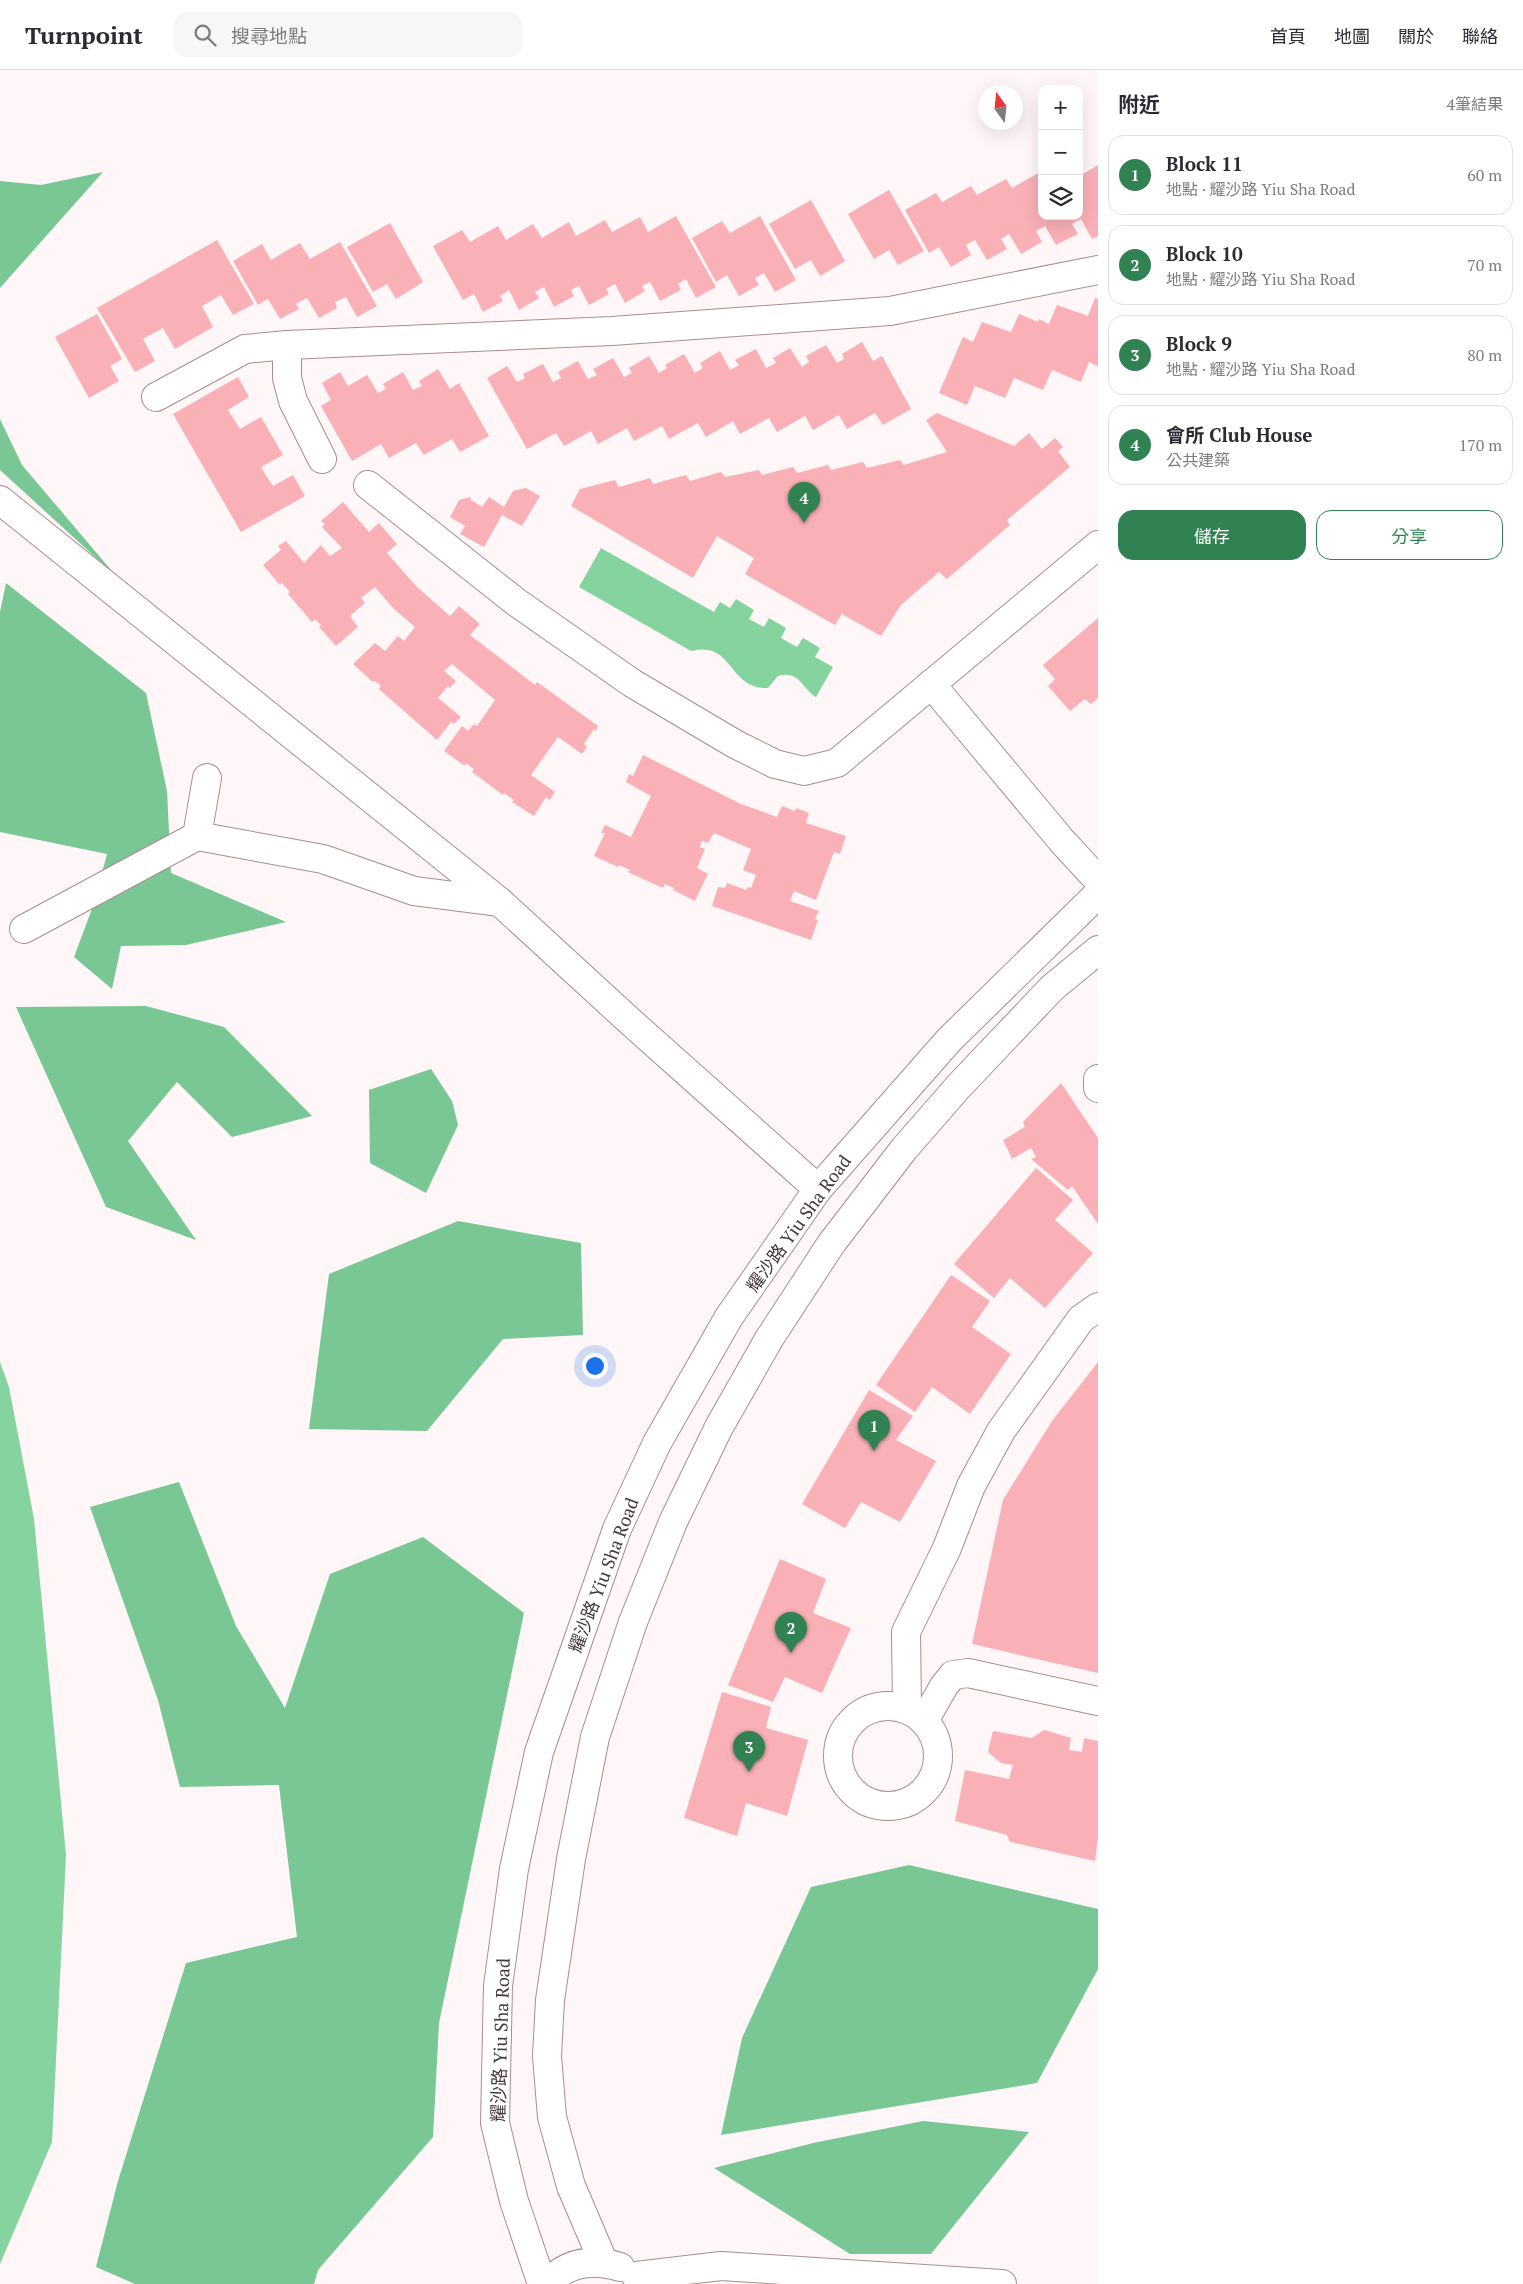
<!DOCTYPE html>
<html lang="zh-TW">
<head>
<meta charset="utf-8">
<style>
	:root { --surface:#fff; --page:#f7f7f7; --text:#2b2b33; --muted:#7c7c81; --line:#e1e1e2; --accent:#318253 }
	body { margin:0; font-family:"PT Serif","Noto Sans TC",serif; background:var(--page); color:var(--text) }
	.controls { position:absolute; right:15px; top:15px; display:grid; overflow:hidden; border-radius:10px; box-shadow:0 5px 20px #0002 }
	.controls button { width:45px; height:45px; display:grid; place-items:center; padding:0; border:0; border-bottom:1px solid var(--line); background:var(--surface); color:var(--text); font:25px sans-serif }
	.compass { position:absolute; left:978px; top:15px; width:45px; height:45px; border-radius:50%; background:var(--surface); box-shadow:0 5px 20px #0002; rotate:345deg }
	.you { position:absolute; left:594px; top:1295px; width:18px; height:18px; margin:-12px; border:4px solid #fff; border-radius:50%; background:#1a73e8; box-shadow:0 0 0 8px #1a73e833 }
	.badge { display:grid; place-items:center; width:32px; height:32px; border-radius:50%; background:var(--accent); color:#fff; font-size:16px; font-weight:700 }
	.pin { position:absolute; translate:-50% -41px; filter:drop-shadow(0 1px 2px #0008) }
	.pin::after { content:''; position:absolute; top:26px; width:18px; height:15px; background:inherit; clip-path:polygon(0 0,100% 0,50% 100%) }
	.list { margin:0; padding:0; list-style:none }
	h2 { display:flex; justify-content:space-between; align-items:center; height:65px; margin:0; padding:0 20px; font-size:21px }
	h2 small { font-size:16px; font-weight:400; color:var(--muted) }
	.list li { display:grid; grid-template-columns:32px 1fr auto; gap:15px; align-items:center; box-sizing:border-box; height:80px; margin:0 10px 10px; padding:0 10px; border:1px solid var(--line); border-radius:15px }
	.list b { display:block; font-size:19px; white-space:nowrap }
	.list p { margin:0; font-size:16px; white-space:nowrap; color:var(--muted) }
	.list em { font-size:16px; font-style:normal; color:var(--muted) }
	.actions { display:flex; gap:10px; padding:15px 20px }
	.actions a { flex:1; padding:11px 0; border:1px solid var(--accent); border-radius:15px; text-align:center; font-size:18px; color:var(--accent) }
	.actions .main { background:var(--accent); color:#fff }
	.icon { flex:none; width:28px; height:28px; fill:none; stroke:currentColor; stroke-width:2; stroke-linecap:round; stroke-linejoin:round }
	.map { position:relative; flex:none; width:1098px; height:2214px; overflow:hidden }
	header { display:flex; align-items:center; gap:30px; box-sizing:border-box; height:70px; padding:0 25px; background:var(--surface); border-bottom:1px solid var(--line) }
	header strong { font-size:24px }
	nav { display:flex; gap:28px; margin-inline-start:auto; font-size:18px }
	.search { width:350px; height:45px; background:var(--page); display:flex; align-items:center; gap:12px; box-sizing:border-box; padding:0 18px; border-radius:15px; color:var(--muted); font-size:19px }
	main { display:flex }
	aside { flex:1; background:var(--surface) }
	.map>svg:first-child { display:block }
	.forest { fill:#78c794 }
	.water { fill:#85d4a0 }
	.building { fill:#f9b0b7 }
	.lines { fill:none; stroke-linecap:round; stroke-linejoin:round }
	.minor-casing { stroke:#ab8c8f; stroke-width:30 }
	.minor { stroke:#fff; stroke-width:28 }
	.labels { text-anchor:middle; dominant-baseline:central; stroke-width:4.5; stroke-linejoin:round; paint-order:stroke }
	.street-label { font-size:18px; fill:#46393a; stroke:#fff }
</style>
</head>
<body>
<header>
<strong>Turnpoint</strong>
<div class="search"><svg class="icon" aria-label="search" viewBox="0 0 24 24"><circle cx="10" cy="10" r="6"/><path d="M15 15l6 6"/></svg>搜尋地點</div>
<nav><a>首頁</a><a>地圖</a><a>關於</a><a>聯絡</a></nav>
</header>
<main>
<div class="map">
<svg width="1098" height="2214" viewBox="0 0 1098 2214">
	<rect width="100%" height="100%" fill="#fef6f7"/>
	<!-- forest -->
	<g class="forest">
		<path d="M103,102L0,218V111L41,115Z"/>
		<path d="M0,349L22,395L117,507L0,400Z"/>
		<path d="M6,513L146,623L167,721L171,803L286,852L186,875L121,876L112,919L74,887L93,836L107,784L0,762V542Z"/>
		<path d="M146,936L224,957L312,1046L232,1067L177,1012L128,1071L196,1170L106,1137L16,937Z"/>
		<path d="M431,999L452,1031L458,1055L426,1123L370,1093L369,1020Z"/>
		<path d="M458,1151L581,1173L583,1265L503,1269L427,1361L309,1359L329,1204Z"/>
		<path d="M179,1412L236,1556L285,1638L330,1504L423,1467L524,1543L439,1953L433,2067L318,2200L314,2214H135L96,2197L118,2111L186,1893L297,1867L279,1715L180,1717L158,1630L90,1437Z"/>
		<path d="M909,1795L1098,1839V1899L1037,2013L721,2065L742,1968L811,1817Z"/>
		<path d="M923,2051L1029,2062L931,2184H850L714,2098L813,2073Z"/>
	</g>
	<!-- water -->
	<g class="water">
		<path d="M601,478L714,542L720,532L730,538L736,529L754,540L749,549L764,557L769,548L786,558L781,568L797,577L803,568L820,578L815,587L833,597L816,627C801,618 800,600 778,606L768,618C728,620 734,570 691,581L579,517Z"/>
		<path d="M0,1292L9,1317L34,1449L66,1785L52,2072L0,2194Z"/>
	</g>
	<!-- building -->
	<g class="building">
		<path d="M1098,95V166L1092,169L1081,149L1072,154L1078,164L1056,175L1045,156L1036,161L1042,172L1021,184L1009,164L1001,169L1007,179L987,190L975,170L966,175L971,185L951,197L939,177L929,183L905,140L936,123L942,132L971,116L977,125L1006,109L1012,118L1042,101V146H1079V98L1083,104Z"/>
		<path d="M889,120L924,181L898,195L889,180L874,189L848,144Z"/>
		<path d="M811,130L845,191L820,206L811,190L795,199L769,154Z"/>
		<path d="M676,146L716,217L696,228L686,209L678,214L681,220L660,231L650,212L642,216L645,221L625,233L615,214L606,219L609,224L589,235L579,216L571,220L574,226L554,237L544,217L535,222L539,228L519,240L509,220L500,226L503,231L483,242L474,224L463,230L433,176L462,160L470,172L498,156L506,170L533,154L542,168L569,152L576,166L605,150L612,162L640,147L648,162Z"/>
		<path d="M760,146L796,210L775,222L764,203L755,208L759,215L739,226L727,205L716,212L692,168L722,151L730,163Z"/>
		<path d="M390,153L423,212L396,229L387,214L373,222L347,177Z"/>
		<path d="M217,170L254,234L233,245L221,225L202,236L213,257L175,279L163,258L152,264L143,269L155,291L135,302L97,238Z"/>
		<path d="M340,172L377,236L357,247L346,227L335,232L337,238L319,248L307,228L296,234L299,239L280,249L268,229L258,235L233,191L262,174L271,190L300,173L310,189Z"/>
		<path d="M1095,228L1098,229V296L1089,292L1081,312L1052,300L1043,320L1014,308L1005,328L975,316L967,335L939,323L963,267L973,272L982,252L1011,262L1019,244L1038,252L1039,249L1049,254L1057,235L1088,246Z"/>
		<path d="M97,244L122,289L110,296L119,311L89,328L55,267Z"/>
		<path d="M862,272L873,291L882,286L911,339L883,355L875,343L847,359L839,345L813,360L805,346L777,362L769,348L740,364L733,351L706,367L698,353L669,369L662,356L634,371L627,358L598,374L591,361L564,376L556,363L527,379L487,308L507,296L517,312L525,308L523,304L543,294L553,312L561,308L558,302L578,291L588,309L597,305L593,299L613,288L624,307L632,303L629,298L649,286L659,303L667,298L665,295L684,284L695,303L703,298L700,293L720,281L730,300L739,295L735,290L756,279L766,298L776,293L773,288L790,278L802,297L809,292L806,286L826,275L837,293L844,289L842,284Z"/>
		<path d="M438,299L450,319L459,313L489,366L460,382L452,369L424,385L416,373L389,388L381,374L352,391L321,336L331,330L322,313L340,302L348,316L367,305L378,323L386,319L383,314L403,302L413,320L422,316L419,311Z"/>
		<path d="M238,307L249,327L228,340L240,359L261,347L283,385L261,397L267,407L273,416L293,405L305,426L241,462L173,344Z"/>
		<path d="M937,343L1014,376L1029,363L1042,379L1055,368L1063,377L1058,381L1070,397L1007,450L1010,455L947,509L939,502L901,535L881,566L842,544L835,555L745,504L754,488L717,466L693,508L571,436L580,419L615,410L619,417L650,408L653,414L686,405L690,411L721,402L725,407L759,400L762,405L793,397L797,403L828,395L831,400L863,392L867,398L900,390L904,395L947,382L926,350Z"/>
		<path d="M526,418L540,426L522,456L502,445L484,477L460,464L465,456L450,447L459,430L470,427L471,430L482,437L489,427L504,437L513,421Z"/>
		<path d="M343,432L369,462L379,453L397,474L387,483L416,516L450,546L459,536L480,554L470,565L535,615L537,612L598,656L596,661L594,659L584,674L587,677L582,684L558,667L531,705L555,722L550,730L546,727L534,746L512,732L514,730L504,723L503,725L472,702L474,699L466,693L465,696L444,681L462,656L468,661L474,654L477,656L495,630L452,594L444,601L456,611L450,618L448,616L438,628L461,647L454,654L451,652L437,670L379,619L381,616L375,611L373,612L353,594L375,573L385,581L398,566L404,571L415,557L393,538L375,517L361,528L365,533L350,546L358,557L336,576L319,557L321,555L315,549L312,552L288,524L290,522L282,513L280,515L263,495L281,480L278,476L286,471L304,493L321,475L330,486L342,478L322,457L325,454L321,451Z"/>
		<path d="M1098,548V628L1091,634L1085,629L1070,641L1048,616L1055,609L1043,595Z"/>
		<path d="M643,685L741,734L777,747L782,736L795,741L796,738L809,743L806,753L846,766L840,784L834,782L816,830L794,821L790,831L819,841L815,849L818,850L811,870L712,836L718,817L725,818L727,813L746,820L748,817L751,818L756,805L743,800L751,779L714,763L708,773L702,771L700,777L705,779L697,798L708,804L695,831L673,820L674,818L665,814L663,818L628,802L630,800L619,795L618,797L594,786L605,763H601L605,755L631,767L651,726L626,712L629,704L633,706Z"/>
		<path d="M1061,1013L1098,1068V1154L1072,1116L1068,1120L1031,1089L1036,1087L1031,1078L1012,1089L1003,1070L1025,1057L1023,1052Z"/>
		<path d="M1036,1098L1073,1130L1055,1150L1093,1183L1045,1238L1010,1208L994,1228L954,1194Z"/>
		<path d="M951,1205L990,1231L972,1257L1011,1284L970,1344L932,1317L915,1342L876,1315Z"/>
		<path d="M1098,1292V1603L972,1574L1003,1430L1052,1351Z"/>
		<path d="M869,1320L913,1346L896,1370L936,1391L900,1452L861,1432L845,1458L802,1434Z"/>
		<path d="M780,1489L826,1509L813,1543L851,1558L822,1623L785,1607L773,1632L728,1615Z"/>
		<path d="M722,1622L771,1637L766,1658L808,1670L787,1746L746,1733L737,1766L684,1748Z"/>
		<path d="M1044,1660L1071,1668L1069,1680L1082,1682L1084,1668L1098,1671V1767L1095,1791L1010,1772L1007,1765L955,1751L965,1700L1009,1709L1013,1695L1001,1693L988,1682L993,1661L1032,1668Z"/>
	</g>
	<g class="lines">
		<defs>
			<g id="minor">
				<path d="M287,275V308L293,331L322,389"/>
				<path d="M156,327L245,279L287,275L612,261L890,241L1098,200"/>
				<path d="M368,415L516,532L632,613L735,674L775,694L804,701L837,693L1098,475"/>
				<path d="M0,430L500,832L633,954L818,1119"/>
				<path d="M931,614L1062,771L1098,810"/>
				<path d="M197,766L207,708"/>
				<path d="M24,859L197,766L323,789L414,821L500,832"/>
				<path d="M1098,1009V1018"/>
				<circle cx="888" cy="1686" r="50"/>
				<path d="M907,1639L906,1562L947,1478L971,1416L1001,1361L1081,1249L1098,1237"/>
				<path d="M924,1651L944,1616L953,1605L968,1603L1098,1631"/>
				<path d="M603,2191L571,2116L552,2047L547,1986L550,1930L571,1789L595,1667L633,1552L673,1452L719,1357L769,1269L831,1174L904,1079L958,1017L1052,918L1098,880"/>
				<path d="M636,2206L721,2196L1002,2214"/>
				<path d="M542,2214L514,2131L495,2053L498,1916L514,1799L539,1682L617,1459L657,1373L729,1247L818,1119L949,970L1098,824"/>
				<path d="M547,2214C567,2192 592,2188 620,2197"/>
			</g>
		</defs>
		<!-- minor casing -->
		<use href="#minor" class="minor-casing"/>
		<!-- minor -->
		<use href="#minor" class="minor"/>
	</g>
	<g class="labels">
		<!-- street labels -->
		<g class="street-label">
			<text transform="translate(798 1153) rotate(-54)">耀沙路 Yiu Sha Road</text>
			<text transform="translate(603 1505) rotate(-69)">耀沙路 Yiu Sha Road</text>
			<text transform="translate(500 1970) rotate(-88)">耀沙路 Yiu Sha Road</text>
		</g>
	</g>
</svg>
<div class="controls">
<button>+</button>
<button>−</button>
<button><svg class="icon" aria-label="layers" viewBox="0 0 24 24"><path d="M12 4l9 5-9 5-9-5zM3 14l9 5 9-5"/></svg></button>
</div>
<svg class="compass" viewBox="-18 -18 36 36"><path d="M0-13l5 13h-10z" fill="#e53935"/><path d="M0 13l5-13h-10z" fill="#7c7c81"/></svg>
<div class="you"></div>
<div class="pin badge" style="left:874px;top:1381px">1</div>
<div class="pin badge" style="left:791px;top:1583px">2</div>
<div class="pin badge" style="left:749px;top:1702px">3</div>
<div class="pin badge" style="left:804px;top:453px">4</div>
</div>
<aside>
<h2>附近<small>4筆結果</small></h2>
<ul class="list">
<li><span class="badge">1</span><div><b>Block 11</b><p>地點 · 耀沙路 Yiu Sha Road</p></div><em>60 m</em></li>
<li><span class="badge">2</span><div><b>Block 10</b><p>地點 · 耀沙路 Yiu Sha Road</p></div><em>70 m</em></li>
<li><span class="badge">3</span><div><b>Block 9</b><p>地點 · 耀沙路 Yiu Sha Road</p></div><em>80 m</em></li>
<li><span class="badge">4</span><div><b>會所 Club House</b><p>公共建築</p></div><em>170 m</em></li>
</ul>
<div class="actions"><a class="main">儲存</a><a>分享</a></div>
</aside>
</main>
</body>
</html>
